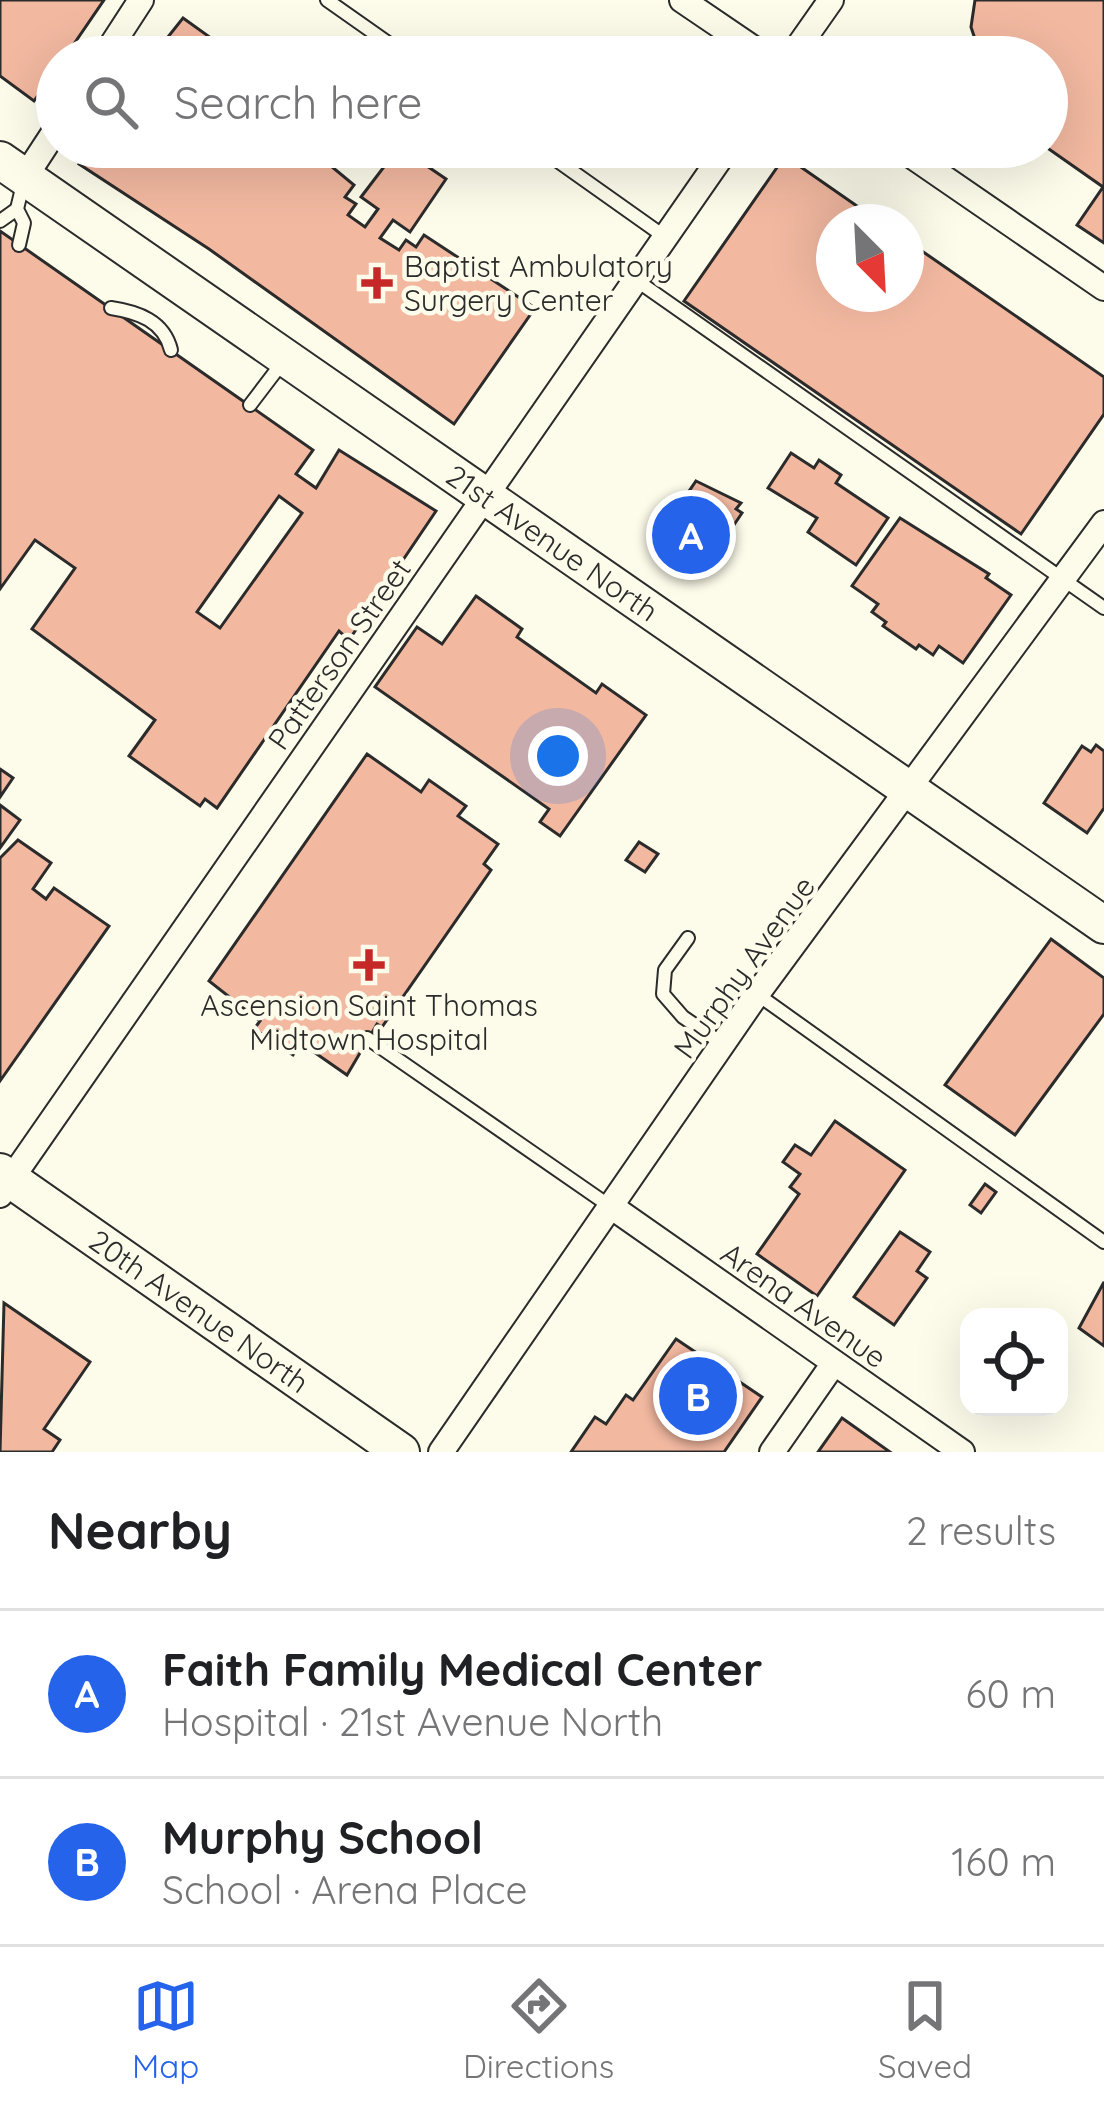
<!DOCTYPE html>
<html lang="en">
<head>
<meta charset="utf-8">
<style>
	:root { --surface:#fff; --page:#f6f6f6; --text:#202124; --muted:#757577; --line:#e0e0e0; --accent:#2563eb }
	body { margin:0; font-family:Quicksand,sans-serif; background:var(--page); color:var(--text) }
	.controls { position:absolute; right:36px; bottom:36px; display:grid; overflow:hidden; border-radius:24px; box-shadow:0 12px 48px #0002 }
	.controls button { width:108px; height:108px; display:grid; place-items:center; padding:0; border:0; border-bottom:3px solid var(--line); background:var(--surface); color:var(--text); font:60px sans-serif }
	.compass { position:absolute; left:816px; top:204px; width:108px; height:108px; border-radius:50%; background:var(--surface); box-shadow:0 12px 48px #0002; rotate:156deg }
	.you { position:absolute; left:558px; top:756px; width:42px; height:42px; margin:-30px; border:9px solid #fff; border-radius:50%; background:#1a73e8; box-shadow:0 0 0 18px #1a73e833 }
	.badge { display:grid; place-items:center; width:78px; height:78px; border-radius:50%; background:var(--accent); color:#fff; font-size:39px; font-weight:700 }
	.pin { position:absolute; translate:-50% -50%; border:6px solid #fff; box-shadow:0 3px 12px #0006 }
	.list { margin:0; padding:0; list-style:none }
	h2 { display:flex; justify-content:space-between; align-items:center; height:156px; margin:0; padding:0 48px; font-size:51px }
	h2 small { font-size:39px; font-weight:400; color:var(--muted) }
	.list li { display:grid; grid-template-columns:78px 1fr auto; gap:36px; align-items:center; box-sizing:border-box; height:168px; padding:0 48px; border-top:3px solid var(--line) }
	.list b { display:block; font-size:45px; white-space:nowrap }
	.list p { margin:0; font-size:39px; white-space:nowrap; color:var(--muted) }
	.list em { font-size:39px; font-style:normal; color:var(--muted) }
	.icon { flex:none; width:66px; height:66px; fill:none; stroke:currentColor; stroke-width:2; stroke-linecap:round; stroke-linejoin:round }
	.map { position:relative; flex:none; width:1104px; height:1452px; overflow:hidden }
	.search { position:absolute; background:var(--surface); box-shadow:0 12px 48px #0002; left:36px; right:36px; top:36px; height:132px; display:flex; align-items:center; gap:30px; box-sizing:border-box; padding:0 42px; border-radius:66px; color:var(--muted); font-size:45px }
	.sheet { height:492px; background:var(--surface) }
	nav { display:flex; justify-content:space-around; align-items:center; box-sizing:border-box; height:168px; border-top:3px solid var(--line); background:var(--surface); font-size:33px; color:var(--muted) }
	nav a { display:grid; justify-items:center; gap:6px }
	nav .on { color:var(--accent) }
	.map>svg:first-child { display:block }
	.building { fill:#f2b8a0; stroke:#2b2b2b; stroke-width:3; fill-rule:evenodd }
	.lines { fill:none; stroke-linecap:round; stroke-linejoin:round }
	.service-casing { stroke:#2b2b2b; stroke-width:16 }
	.minor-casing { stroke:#2b2b2b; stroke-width:28 }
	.secondary-casing { stroke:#2b2b2b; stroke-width:40 }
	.service { stroke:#fdfbea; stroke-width:12 }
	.minor { stroke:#fdfbea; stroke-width:24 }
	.secondary { stroke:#fdfbea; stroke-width:36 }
	.poi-dot { fill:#c62828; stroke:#fdfbea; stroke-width:4.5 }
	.labels { text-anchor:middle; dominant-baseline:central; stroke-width:9; stroke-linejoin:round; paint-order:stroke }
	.poi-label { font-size:30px; fill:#2b2b2b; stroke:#fdfbea; text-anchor:start }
	.street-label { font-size:30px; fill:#2b2b2b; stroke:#fdfbea }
</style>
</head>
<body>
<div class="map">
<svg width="1104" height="1452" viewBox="0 0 1104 1452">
	<rect width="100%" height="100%" fill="#fdfbea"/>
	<!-- building -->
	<g class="building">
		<path d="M0,0H104L65,57H57V68L34,101L0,76Z"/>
		<path d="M975,0H1104V243L1077,225L1103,187L1046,147L1047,57H981L971,27Z"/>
		<path d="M183,18L211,38L198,57H152Z"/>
		<path d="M90,147H308L354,185L345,197L356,204L348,215L365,227L378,209L361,197L399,147L446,179L410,232L393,220L380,238L399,250L406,240L416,247L424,235L535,308L454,424L209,249L79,164Z"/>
		<path d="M785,156L880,222H834V294H906V240L1104,377V414L1021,534L684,301Z"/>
		<path d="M0,231L313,450L296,474L316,488L339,450L436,511L349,640L339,631L217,808L205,799L200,806L129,756L155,720L32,629L75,568L35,540L0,589ZM279,496L302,513L220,628L197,612Z"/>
		<path d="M791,453L814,468L819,460L841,475L836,483L888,518L856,565L808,532L817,518L768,488Z"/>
		<path d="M696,481L741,503L736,509L742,513L702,572L655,541Z"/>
		<path d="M900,518L989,574L986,578L1011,595L963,663L939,646L933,655L919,645L916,649L883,626L886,622L872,612L878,604L852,586Z"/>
		<path d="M476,596L522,629L517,637L596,693L602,684L646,715L560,836L540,822L549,809L375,687L417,627L442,644Z"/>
		<path d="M1096,745L1104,751V808L1087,833L1044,803L1082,746L1091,752Z"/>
		<path d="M367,754L421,792L429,780L466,806L458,816L498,844L484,864L491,870L382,1027L377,1024L347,1075L301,1043L293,1055L254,1029L260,1021L209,981Z"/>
		<path d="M0,769L13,778L0,797Z"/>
		<path d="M0,805L20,820L0,848Z"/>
		<path d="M18,840L51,863L33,889L46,899L54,888L109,926L0,1081V858Z"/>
		<path d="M639,842L658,854L645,872L626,860Z"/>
		<path d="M1051,939L1104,978V1014L1015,1135L945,1085Z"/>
		<path d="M835,1121L905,1170L817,1296L757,1254L799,1194L790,1187L800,1174L783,1162L795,1145L811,1155Z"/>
		<path d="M985,1184L996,1192L981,1213L970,1205Z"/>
		<path d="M900,1232L930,1252L917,1271L927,1278L894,1325L854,1297Z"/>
		<path d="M1104,1282V1346L1079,1328Z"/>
		<path d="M4,1303L90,1362L44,1429L60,1440L52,1452H0Z"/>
		<path d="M676,1339L762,1397L724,1452H571L595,1417L606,1424L626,1395L633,1400Z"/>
		<path d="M842,1418L890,1452H818Z"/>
	</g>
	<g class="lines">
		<defs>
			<g id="service">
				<path d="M327,0L408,57"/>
				<path d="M538,147L665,237"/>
				<path d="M0,221L17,209"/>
				<path d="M19,245L24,223L17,209L23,184"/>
				<path d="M636,280L1104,608"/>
				<path d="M111,308C138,312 164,321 171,350"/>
				<path d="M250,405L285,359"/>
				<path d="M688,938L665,970L663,994L683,1017L723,1044"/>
				<path d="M757,994L1104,1242"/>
				<path d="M367,1038L611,1207"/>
			</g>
			<g id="minor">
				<path d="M682,0L766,57"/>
				<path d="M104,57L141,0"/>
				<path d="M791,57L831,0"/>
				<path d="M899,147L1104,288"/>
				<path d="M25,177L57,128"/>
				<path d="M0,1195L728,147"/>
				<path d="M612,1207L962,1452"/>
				<path d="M441,1452L757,994L1104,523"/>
				<path d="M772,1452L834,1363"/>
			</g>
			<g id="secondary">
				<path id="s1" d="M0,160L1104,925"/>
				<path id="s2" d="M0,1172L401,1452"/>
			</g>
		</defs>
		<!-- service casing -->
		<use href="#service" class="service-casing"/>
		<!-- minor casing -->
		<use href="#minor" class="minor-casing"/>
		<!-- secondary casing -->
		<use href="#secondary" class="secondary-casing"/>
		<!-- service -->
		<use href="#service" class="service"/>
		<!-- minor -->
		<use href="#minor" class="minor"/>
		<!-- secondary -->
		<use href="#secondary" class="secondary"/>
	</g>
	<!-- markers -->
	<g class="poi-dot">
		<path d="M371 265h12v12h12v12h-12v12h-12v-12h-12v-12h12z"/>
		<path d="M363 947h12v12h12v12h-12v12h-12v-12h-12v-12h12z"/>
	</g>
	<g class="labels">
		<!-- poi labels -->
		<g class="poi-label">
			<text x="404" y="266">Baptist Ambulatory<tspan x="404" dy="34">Surgery Center</tspan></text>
			<text x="369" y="1005" text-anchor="middle">Ascension Saint Thomas<tspan x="369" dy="34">Midtown Hospital</tspan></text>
		</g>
		<!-- street labels -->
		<g class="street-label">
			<text stroke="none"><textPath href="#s1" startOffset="672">21st Avenue North</textPath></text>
			<text transform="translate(339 654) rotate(-55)">Patterson Street</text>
			<text transform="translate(744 967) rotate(-54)">Murphy Avenue</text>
			<text transform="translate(804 1305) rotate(35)">Arena Avenue</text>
			<text stroke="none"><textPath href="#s2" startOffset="243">20th Avenue North</textPath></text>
		</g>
	</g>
</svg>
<div class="controls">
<button><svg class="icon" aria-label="locate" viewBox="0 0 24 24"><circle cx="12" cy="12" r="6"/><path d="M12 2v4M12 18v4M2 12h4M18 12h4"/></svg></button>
</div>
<svg class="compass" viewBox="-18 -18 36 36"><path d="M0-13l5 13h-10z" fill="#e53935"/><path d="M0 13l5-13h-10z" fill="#757577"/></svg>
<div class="you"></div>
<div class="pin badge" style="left:691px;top:535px">A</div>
<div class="pin badge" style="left:698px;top:1396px">B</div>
<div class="search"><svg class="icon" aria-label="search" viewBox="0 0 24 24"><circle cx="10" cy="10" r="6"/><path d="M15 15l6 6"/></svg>Search here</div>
</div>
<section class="sheet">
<h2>Nearby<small>2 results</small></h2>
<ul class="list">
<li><span class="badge">A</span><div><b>Faith Family Medical Center</b><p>Hospital · 21st Avenue North</p></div><em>60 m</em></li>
<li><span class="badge">B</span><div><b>Murphy School</b><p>School · Arena Place</p></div><em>160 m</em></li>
</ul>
</section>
<nav>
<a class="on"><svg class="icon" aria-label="map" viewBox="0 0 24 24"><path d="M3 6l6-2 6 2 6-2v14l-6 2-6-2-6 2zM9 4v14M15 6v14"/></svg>Map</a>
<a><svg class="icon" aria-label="directions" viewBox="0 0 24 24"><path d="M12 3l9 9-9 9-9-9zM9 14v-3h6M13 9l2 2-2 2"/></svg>Directions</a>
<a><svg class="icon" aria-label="saved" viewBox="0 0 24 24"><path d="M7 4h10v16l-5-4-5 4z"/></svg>Saved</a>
</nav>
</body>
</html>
